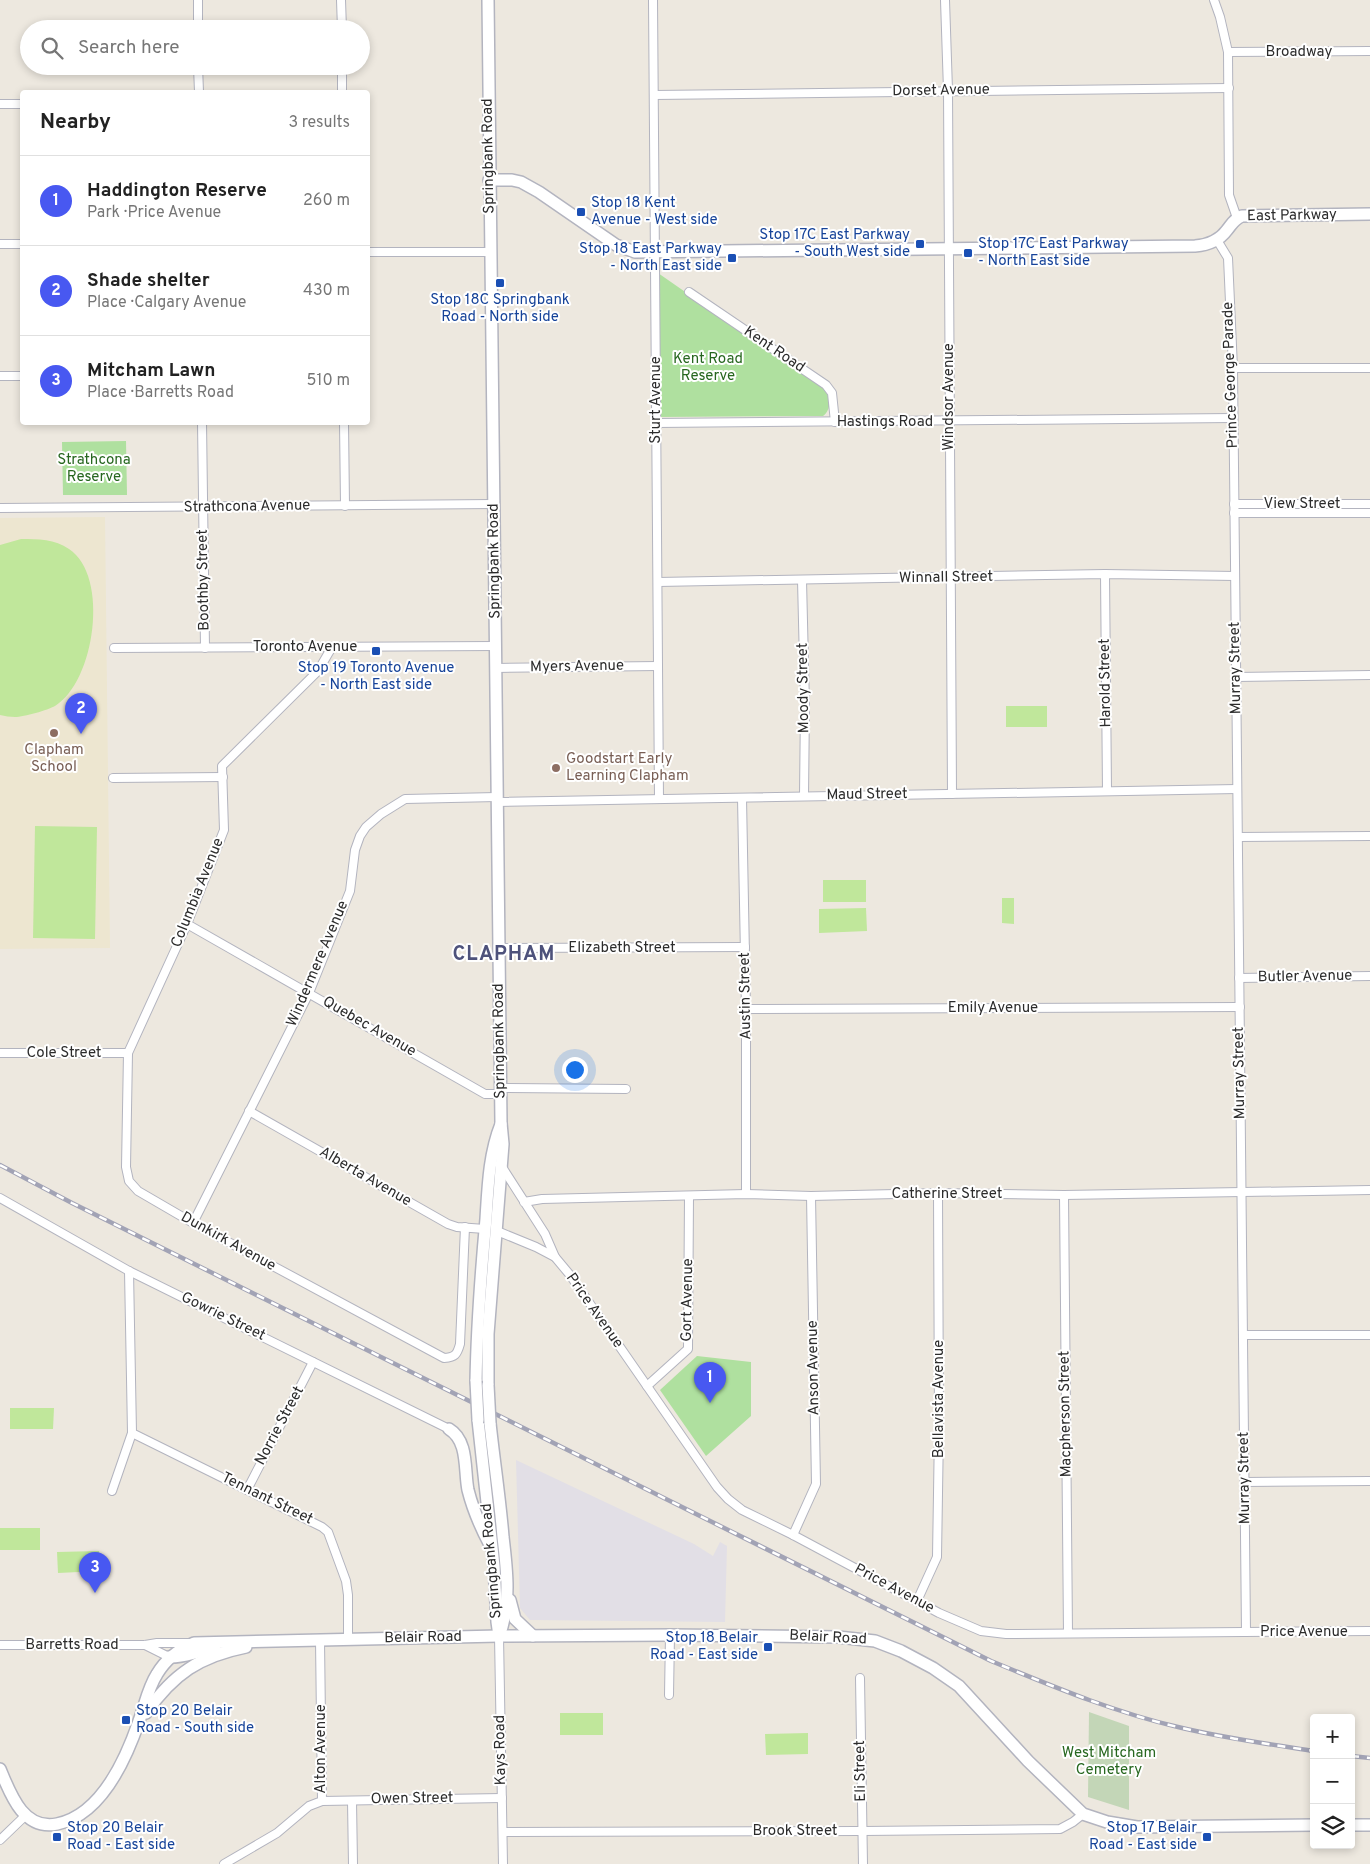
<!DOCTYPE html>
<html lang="en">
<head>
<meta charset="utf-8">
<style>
	:root { --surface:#fff; --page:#f2f2f2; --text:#222; --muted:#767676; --line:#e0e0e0; --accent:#4858f1 }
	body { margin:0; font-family:Overpass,sans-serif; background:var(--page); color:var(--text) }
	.controls { position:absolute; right:15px; bottom:15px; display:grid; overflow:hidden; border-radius:5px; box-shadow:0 2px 8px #0003 }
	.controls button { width:45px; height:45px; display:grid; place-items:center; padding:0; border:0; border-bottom:1px solid var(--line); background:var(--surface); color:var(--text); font:25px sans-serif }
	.you { position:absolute; left:574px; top:1069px; width:18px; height:18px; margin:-12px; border:4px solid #fff; border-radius:50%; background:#1a73e8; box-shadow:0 0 0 8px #1a73e833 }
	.badge { display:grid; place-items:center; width:32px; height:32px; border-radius:50%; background:var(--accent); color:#fff; font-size:16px; font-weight:700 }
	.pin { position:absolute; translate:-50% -41px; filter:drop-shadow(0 1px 2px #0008) }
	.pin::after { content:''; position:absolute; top:26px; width:18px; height:15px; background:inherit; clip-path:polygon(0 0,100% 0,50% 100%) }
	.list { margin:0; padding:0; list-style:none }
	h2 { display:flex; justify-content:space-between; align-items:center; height:65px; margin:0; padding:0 20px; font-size:21px }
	h2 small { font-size:16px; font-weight:400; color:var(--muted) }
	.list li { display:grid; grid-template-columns:32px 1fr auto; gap:15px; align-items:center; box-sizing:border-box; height:90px; padding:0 20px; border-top:1px solid var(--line) }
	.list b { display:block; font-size:19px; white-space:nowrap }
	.list p { margin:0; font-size:16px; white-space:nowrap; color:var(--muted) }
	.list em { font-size:16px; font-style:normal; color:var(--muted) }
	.icon { flex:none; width:28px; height:28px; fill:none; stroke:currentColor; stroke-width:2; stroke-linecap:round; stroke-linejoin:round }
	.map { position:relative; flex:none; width:1370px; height:1864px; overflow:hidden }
	.search { position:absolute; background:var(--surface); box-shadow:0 2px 8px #0003; left:20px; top:20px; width:350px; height:55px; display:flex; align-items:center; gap:12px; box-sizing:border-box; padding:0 18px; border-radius:28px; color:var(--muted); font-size:19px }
	.panel { position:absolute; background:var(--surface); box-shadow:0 2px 8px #0003; left:20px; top:90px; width:350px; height:335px; border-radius:5px }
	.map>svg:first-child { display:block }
	.industrial { fill:#e2dfe6 }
	.education { fill:#ede6d0 }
	.green { fill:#afe09f }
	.cemetery { fill:#c3d6b7 }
	.pitch { fill:#c0e79b }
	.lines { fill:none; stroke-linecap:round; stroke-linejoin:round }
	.street-casing { stroke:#b3b4bf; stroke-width:10 }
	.secondary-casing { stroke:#b3b4bf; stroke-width:14 }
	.street { stroke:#fff; stroke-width:8 }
	.secondary { stroke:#fff; stroke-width:11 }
	.rail-casing { stroke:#a2a3b5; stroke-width:4.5 }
	.rail { stroke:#fff; stroke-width:2.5; stroke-dasharray:8; stroke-linecap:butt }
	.secondary-bridge-casing { stroke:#b3b4bf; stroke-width:14; stroke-linecap:butt }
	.secondary-bridge { stroke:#fff; stroke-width:11 }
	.transit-dot { fill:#1a4fb4; stroke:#fff; stroke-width:2 }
	.education-dot { fill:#8d6e63; stroke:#fff; stroke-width:2 }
	.labels { text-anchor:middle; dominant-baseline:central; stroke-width:4; stroke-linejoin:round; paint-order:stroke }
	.street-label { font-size:15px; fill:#2c2c2c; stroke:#fff }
	.transit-label { font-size:15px; fill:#164399; stroke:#fff; text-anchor:start }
	.park-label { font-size:15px; fill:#27671f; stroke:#fff }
	.education-label { font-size:15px; fill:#785e54; stroke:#fff }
	.district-label { font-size:20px; font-weight:bold; letter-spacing:1px; fill:#4e527b; stroke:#fff }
</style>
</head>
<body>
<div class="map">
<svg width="1370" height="1864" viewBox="0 0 1370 1864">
	<rect width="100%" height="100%" fill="#ede8df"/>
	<!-- industrial -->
	<path class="industrial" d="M516,1460L694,1544L713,1556L720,1542L727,1546L725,1622L530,1620L520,1608Z"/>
	<!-- education -->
	<path class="education" d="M105,517L110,948L0,949V518Z"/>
	<!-- green -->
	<g class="green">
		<path d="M658,273L822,387C830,395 833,408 823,416L658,417Z"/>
		<path d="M126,441L127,495H63L62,442Z"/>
		<path d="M697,1356L751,1362V1416L706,1456L660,1390Z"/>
	</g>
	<!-- cemetery -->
	<path class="cemetery" d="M1089,1712L1129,1726V1810L1088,1797Z"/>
	<!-- pitch -->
	<g class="pitch">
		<path d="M21,539C38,539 55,539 69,549C110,576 95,682 55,706C48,710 24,717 15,717C10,717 5,716 0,715V545Z"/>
		<rect x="1006" y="706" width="41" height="21"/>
		<path d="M35,826L97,827L95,939L33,938Z"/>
		<rect x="823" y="880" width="43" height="22"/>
		<path d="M1002,898H1014V924L1002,923Z"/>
		<path d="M866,908L867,931L819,933V909Z"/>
		<path d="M10,1408H54L53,1429H10Z"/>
		<rect x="0" y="1528" width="40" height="22"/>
		<path d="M99,1551L100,1571L58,1573L57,1552Z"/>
		<rect x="560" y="1713" width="43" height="22"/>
		<path d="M808,1733V1754L766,1755L765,1734Z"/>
	</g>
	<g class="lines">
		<defs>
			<g id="street">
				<path d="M198,0V29"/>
				<path d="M341,0L342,29"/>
				<path d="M653,0L659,799"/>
				<path d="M945,0L948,90L952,794"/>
				<path d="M1214,0L1220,17L1228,52L1229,195L1237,218"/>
				<path d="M1228,52L1370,51"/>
				<path d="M198,66L199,92"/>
				<path d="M342,66V92"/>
				<path d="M654,95L1229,88"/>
				<path d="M0,104H22"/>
				<path d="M1217,240L1228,258L1233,368L1246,1632"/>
				<path d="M0,244H22"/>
				<path d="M368,252H490"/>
				<path d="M689,292L826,385L832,393L835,422"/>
				<path d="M1233,368H1370"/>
				<path d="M0,376H22"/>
				<path d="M202,422L205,648"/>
				<path d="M344,422L345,506"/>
				<path d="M656,423L1233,418"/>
				<path d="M1234,504H1370"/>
				<path d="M0,508L494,504"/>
				<path d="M1234,513H1370"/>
				<path d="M1105,574L1107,791"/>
				<path d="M802,580L805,705L804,796"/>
				<path d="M658,582L1105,574L1235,576"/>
				<path d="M332,647L318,671L222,766L224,830L187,924L128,1053L126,1167L129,1181L138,1191L193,1223L444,1358C455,1357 457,1355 460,1344L465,1227"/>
				<path d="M114,648L496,646"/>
				<path d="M496,668L658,666"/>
				<path d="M1236,677L1370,675"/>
				<path d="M113,778L223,777"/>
				<path d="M742,798L746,1009V1194"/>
				<path d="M497,802L1237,789"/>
				<path d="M1238,837L1370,836"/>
				<path d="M187,924L485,1094H501"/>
				<path d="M499,948L745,947"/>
				<path d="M1239,978L1370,976"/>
				<path d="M746,1009L1240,1007"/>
				<path d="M0,1053H128"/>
				<path d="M501,1088L626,1089"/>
				<path d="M249,1111L448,1224L457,1227L485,1229"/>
				<path d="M502,1167L545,1234L555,1257L570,1275L717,1487L728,1499L742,1510L793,1535L939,1613L981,1631L1006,1634L1370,1631"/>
				<path d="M1064,1195L1068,1633"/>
				<path d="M0,1198L129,1271L449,1429"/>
				<path d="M524,1202L542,1199L746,1194L811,1196L938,1193L1064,1195L1370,1190"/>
				<path d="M193,1223L309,993L350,891L355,850L360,836L366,827L381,814L405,799L497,797"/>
				<path d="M497,1231L536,1247L555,1257"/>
				<path d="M129,1271L132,1433L322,1527L328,1532L346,1581L348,1595V1639"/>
				<path d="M1243,1335H1370"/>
				<path d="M647,1386L688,1349L689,1196"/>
				<path d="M1245,1482L1370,1481"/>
				<path d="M247,1490L313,1362"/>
				<path d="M112,1491L132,1433"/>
				<path d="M793,1535L816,1484L811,1196"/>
				<path d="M917,1601L937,1557L939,1430L938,1193"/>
				<path d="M499,1636L503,1864"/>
				<path d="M0,1645H145L157,1643H190"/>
				<path d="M145,1645L169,1657"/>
				<path d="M860,1678L863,1864"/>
				<path d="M669,1695L670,1635"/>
				<path d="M322,1801L502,1798"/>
				<path d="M352,1801L353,1864"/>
				<path d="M503,1832L863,1831L1060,1829L1073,1822L1083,1814"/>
				<path d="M0,1840L26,1815"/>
				<path d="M224,1864L277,1833L309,1806L322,1801L320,1640"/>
			</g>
			<g id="secondary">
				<path d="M488,0L501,1123L503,1144L488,1334V1385"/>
				<path d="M489,180H512L521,182L539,192L616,245L635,252L1195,246C1208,245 1219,241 1227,230C1232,224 1234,219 1242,216L1370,214"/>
				<path d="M476,1381C477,1327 481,1273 486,1219C488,1187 489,1154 501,1124"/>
				<path d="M478,1420L494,1566L497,1622L499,1636"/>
				<path d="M490,1423C494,1461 500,1499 503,1537C507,1570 511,1605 499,1636"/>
				<path d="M449,1429C469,1441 464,1471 468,1490C473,1510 481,1528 490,1545"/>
				<path d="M510,1600L515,1619L533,1636"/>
				<path d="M169,1657C186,1658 199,1649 215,1650"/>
				<path d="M146,1713C173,1674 200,1656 246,1647"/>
				<path d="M0,1769C10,1793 23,1831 57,1824C101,1815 126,1759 139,1721C145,1705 148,1688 157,1674C166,1659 177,1650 194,1643L499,1636L670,1635L838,1637L875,1641L901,1651L933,1668L959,1686L1028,1761L1083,1814L1107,1822L1137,1827L1314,1825"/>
				<path d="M1351,1825H1370"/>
			</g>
		</defs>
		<!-- street casing -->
		<use href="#street" class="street-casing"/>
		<!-- secondary casing -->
		<use href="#secondary" class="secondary-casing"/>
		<!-- street -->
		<use href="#street" class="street"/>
		<!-- secondary -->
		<use href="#secondary" class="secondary"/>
		<defs>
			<g id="rail">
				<path d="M0,1165L72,1203L991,1661C1052,1686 1113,1712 1178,1727C1223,1738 1268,1744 1314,1751"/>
				<path d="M1351,1756L1370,1758"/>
			</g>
		</defs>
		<!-- rail casing -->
		<use href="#rail" class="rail-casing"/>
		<!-- rail -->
		<use href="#rail" class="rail"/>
		<defs>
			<g id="secondary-bridge">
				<path d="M476,1381L478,1420"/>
				<path d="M488,1385L490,1423"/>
			</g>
		</defs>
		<!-- secondary-bridge casing -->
		<use href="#secondary-bridge" class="secondary-bridge-casing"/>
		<!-- secondary-bridge -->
		<use href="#secondary-bridge" class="secondary-bridge"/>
	</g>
	<!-- markers -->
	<g class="transit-dot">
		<rect x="576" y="207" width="10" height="10" rx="2.5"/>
		<rect x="915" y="239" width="10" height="10" rx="2.5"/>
		<rect x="963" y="248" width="10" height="10" rx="2.5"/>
		<rect x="727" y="253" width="10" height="10" rx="2.5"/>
		<rect x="495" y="278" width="10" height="10" rx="2.5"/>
		<rect x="371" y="646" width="10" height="10" rx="2.5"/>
		<rect x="763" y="1642" width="10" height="10" rx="2.5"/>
		<rect x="121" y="1715" width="10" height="10" rx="2.5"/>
		<rect x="52" y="1832" width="10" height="10" rx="2.5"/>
		<rect x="1202" y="1832" width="10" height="10" rx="2.5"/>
	</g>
	<g class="education-dot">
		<circle cx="54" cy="733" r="5"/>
		<circle cx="556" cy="768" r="5"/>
	</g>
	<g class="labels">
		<!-- street labels -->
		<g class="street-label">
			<text x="1299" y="52">Broadway</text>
			<text transform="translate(941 91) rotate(-1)">Dorset Avenue</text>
			<text transform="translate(489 156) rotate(-91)">Springbank Road</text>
			<text transform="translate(1292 216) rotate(-1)">East Parkway</text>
			<text transform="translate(774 350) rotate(34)">Kent Road</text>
			<text transform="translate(1231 375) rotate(-92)">Prince George Parade</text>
			<text transform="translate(949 397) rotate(-90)">Windsor Avenue</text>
			<text transform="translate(656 400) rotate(-90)">Sturt Avenue</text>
			<text x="885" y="422">Hastings Road</text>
			<text x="1302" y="504">View Street</text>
			<text transform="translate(247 507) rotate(-1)">Strathcona Avenue</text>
			<text transform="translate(495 561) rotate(-91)">Springbank Road</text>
			<text transform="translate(946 578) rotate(-1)">Winnall Street</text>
			<text transform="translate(204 580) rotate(-91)">Boothby Street</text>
			<text x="305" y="647">Toronto Avenue</text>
			<text transform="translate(577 667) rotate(-1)">Myers Avenue</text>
			<text transform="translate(1236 668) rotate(-91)">Murray Street</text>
			<text transform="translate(1106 683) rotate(-91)">Harold Street</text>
			<text transform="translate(804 688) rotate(-91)">Moody Street</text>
			<text transform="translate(867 795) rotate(-1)">Maud Street</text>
			<text transform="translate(198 893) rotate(-68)">Columbia Avenue</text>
			<text x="622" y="948">Elizabeth Street</text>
			<text transform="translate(318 964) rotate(-67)">Windermere Avenue</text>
			<text transform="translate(1305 977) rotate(-1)">Butler Avenue</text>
			<text transform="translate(746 996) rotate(-91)">Austin Street</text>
			<text x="993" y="1008">Emily Avenue</text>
			<text transform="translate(369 1027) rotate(30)">Quebec Avenue</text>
			<text transform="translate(500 1041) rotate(-91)">Springbank Road</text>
			<text x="64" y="1053">Cole Street</text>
			<text transform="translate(1240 1073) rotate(-91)">Murray Street</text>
			<text transform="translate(365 1177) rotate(30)">Alberta Avenue</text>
			<text x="947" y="1194">Catherine Street</text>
			<text transform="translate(228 1242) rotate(29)">Dunkirk Avenue</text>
			<text transform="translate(688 1300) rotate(-89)">Gort Avenue</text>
			<text transform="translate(594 1311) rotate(55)">Price Avenue</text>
			<text transform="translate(223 1317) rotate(26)">Gowrie Street</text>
			<text transform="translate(814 1368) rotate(-91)">Anson Avenue</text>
			<text transform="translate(939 1399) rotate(-90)">Bellavista Avenue</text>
			<text transform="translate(1066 1414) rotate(-91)">Macpherson Street</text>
			<text transform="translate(280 1426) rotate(-62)">Norrie Street</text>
			<text transform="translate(1245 1478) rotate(-91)">Murray Street</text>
			<text transform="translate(267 1499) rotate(26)">Tennant Street</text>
			<text transform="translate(492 1561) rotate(-95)">Springbank Road</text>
			<text transform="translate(894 1589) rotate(28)">Price Avenue</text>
			<text x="1304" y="1632">Price Avenue</text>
			<text transform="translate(423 1638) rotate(-1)">Belair Road</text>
			<text transform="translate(828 1638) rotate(3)">Belair Road</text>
			<text x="72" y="1645">Barretts Road</text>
			<text transform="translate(321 1749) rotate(-90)">Alton Avenue</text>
			<text transform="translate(501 1750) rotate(-91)">Kays Road</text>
			<text transform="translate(861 1771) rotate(-91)">Eli Street</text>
			<text transform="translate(412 1799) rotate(-1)">Owen Street</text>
			<text x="795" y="1831">Brook Street</text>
		</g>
		<!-- transit labels -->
		<g class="transit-label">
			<text x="591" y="203">Stop 18 Kent<tspan x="591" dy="17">Avenue - West side</tspan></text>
			<text x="910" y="235" text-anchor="end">Stop 17C East Parkway<tspan x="910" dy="17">- South West side</tspan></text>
			<text x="978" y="244">Stop 17C East Parkway<tspan x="978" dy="17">- North East side</tspan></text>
			<text x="722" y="249" text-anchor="end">Stop 18 East Parkway<tspan x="722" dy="17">- North East side</tspan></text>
			<text x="500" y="300" text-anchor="middle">Stop 18C Springbank<tspan x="500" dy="17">Road - North side</tspan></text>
			<text x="376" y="668" text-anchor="middle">Stop 19 Toronto Avenue<tspan x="376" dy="17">- North East side</tspan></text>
			<text x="758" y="1638" text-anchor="end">Stop 18 Belair<tspan x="758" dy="17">Road - East side</tspan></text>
			<text x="136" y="1711">Stop 20 Belair<tspan x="136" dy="17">Road - South side</tspan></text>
			<text x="67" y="1828">Stop 20 Belair<tspan x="67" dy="17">Road - East side</tspan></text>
			<text x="1197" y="1828" text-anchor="end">Stop 17 Belair<tspan x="1197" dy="17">Road - East side</tspan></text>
		</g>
		<!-- park labels -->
		<g class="park-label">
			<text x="708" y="359">Kent Road<tspan x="708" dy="17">Reserve</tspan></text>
			<text x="94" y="460">Strathcona<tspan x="94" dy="17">Reserve</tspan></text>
			<text x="1109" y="1753">West Mitcham<tspan x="1109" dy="17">Cemetery</tspan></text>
		</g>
		<!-- education labels -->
		<g class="education-label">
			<text x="54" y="750">Clapham<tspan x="54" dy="17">School</tspan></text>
			<text x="566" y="759" text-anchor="start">Goodstart Early<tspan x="566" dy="17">Learning Clapham</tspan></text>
		</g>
		<!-- district labels -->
		<g class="district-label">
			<text x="504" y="955">CLAPHAM</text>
		</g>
	</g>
</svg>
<div class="controls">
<button>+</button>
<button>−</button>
<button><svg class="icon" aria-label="layers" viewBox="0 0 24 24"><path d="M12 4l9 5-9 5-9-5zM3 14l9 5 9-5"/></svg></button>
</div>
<div class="you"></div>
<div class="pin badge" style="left:710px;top:1403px">1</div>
<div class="pin badge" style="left:81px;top:734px">2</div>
<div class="pin badge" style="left:95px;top:1593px">3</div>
<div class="search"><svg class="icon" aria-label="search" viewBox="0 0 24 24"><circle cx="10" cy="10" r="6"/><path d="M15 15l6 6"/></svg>Search here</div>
<section class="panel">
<h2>Nearby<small>3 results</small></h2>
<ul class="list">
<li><span class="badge">1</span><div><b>Haddington Reserve</b><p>Park · Price Avenue</p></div><em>260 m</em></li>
<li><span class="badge">2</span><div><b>Shade shelter</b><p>Place · Calgary Avenue</p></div><em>430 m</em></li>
<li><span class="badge">3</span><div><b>Mitcham Lawn</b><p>Place · Barretts Road</p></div><em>510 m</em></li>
</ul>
</section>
</div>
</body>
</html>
